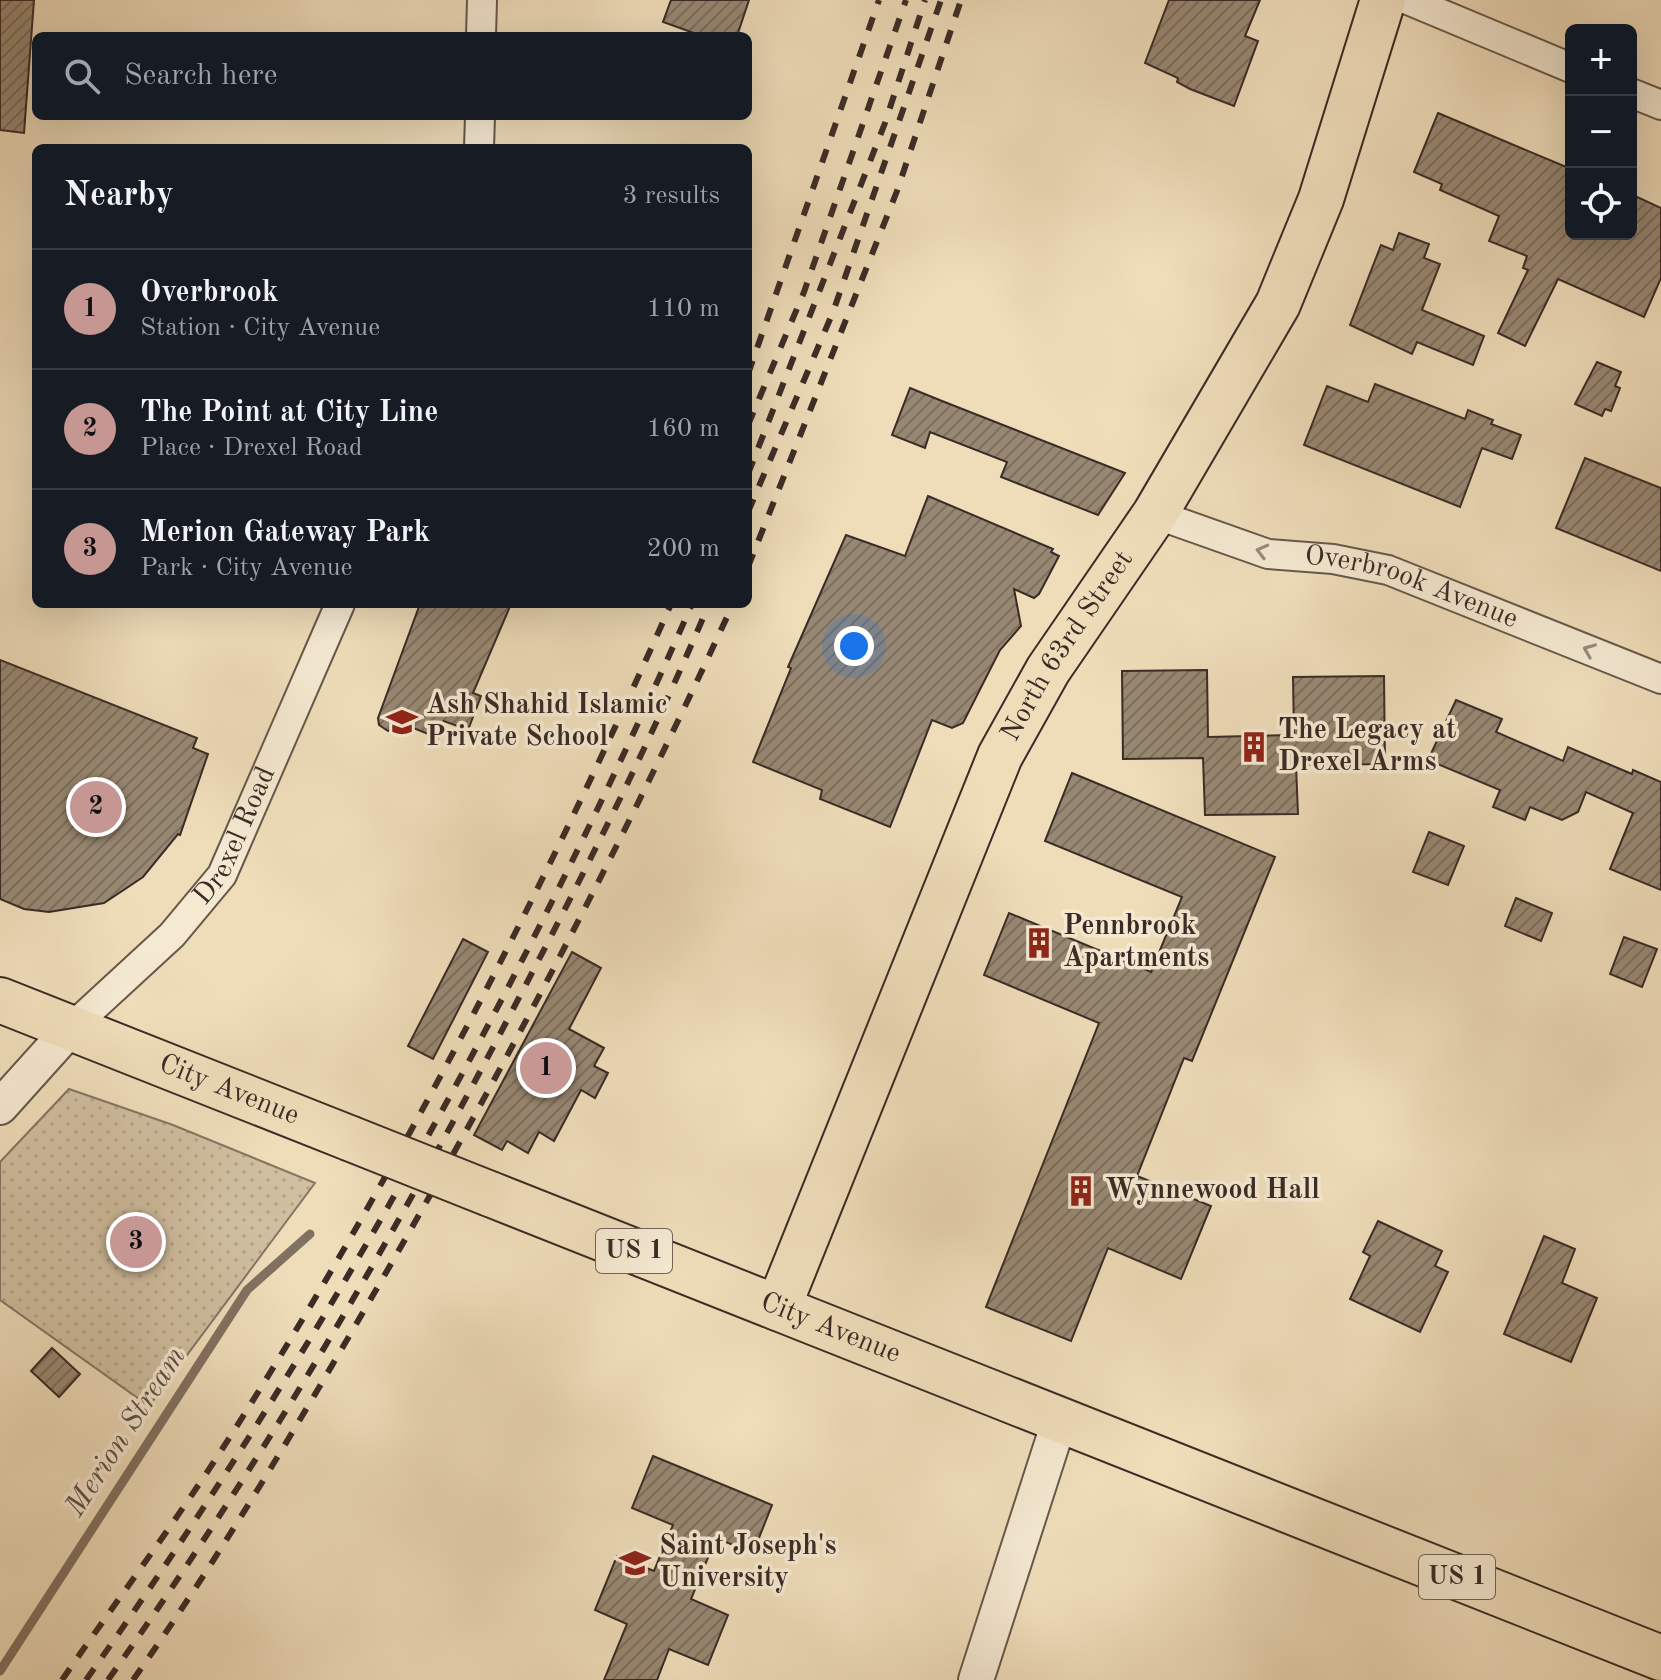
<!DOCTYPE html>
<html lang="en">
<head>
<meta charset="utf-8">
<style>
	:root { --surface:#171b24; --page:#20242c; --text:#f1f3f6; --muted:#9ea1a6; --line:#363941; --accent:#c59692 }
	body { margin:0; font-family:"Old Standard TT",serif; background:var(--page); color:var(--text) }
	.controls { position:absolute; right:24px; top:24px; display:grid; overflow:hidden; border-radius:12px; box-shadow:0 8px 32px #0002 }
	.controls button { width:72px; height:72px; display:grid; place-items:center; padding:0; border:0; border-bottom:2px solid var(--line); background:var(--surface); color:var(--text); font:40px sans-serif }
	.you { position:absolute; left:854px; top:646px; width:28px; height:28px; margin:-20px; border:6px solid #fff; border-radius:50%; background:#1a73e8; box-shadow:0 0 0 12px #1a73e833 }
	.badge { display:grid; place-items:center; width:52px; height:52px; border-radius:50%; background:var(--accent); color:#111; font-size:26px; font-weight:700 }
	.pin { position:absolute; translate:-50% -50%; border:4px solid #fff; box-shadow:0 2px 8px #0006 }
	.list { margin:0; padding:0; list-style:none }
	h2 { display:flex; justify-content:space-between; align-items:center; height:104px; margin:0; padding:0 32px; font-size:34px }
	h2 small { font-size:26px; font-weight:400; color:var(--muted) }
	.list li { display:grid; grid-template-columns:52px 1fr auto; gap:24px; align-items:center; box-sizing:border-box; height:120px; padding:0 32px; border-top:2px solid var(--line) }
	.list b { display:block; font-size:30px; white-space:nowrap }
	.list p { margin:0; font-size:26px; white-space:nowrap; color:var(--muted) }
	.list em { font-size:26px; font-style:normal; color:var(--muted) }
	.icon { flex:none; width:44px; height:44px; fill:none; stroke:currentColor; stroke-width:2; stroke-linecap:round; stroke-linejoin:round }
	.map { position:relative; flex:none; width:1661px; height:1680px; overflow:hidden }
	.search { position:absolute; background:var(--surface); box-shadow:0 8px 32px #0002; left:32px; top:32px; width:720px; height:88px; display:flex; align-items:center; gap:20px; box-sizing:border-box; padding:0 28px; border-radius:12px; color:var(--muted); font-size:30px }
	.panel { position:absolute; background:var(--surface); box-shadow:0 8px 32px #0002; left:32px; top:144px; width:720px; height:464px; border-radius:12px }
	.map>svg:first-child { display:block }
	.park { fill:url(#park-dots); stroke:#857564; stroke-width:2 }
	.lines { fill:none; stroke-linecap:round; stroke-linejoin:round }
	.stream { stroke:#817161; stroke-width:9 }
	.building { fill:url(#building-hatch); stroke:#3a2b26; stroke-width:2 }
	.minor-casing { stroke:#67584b; stroke-width:32 }
	.tertiary-casing { stroke:#67584b; stroke-width:38 }
	.primary-casing { stroke:#3a2b26; stroke-width:48 }
	.trunk-casing { stroke:#3a2b26; stroke-width:48 }
	.minor { stroke:#f5e9d2; stroke-width:28 }
	.tertiary { stroke:#f5e9d2; stroke-width:34 }
	.primary { stroke:#efddba; stroke-width:44 }
	.trunk { stroke:#efddba; stroke-width:44 }
	.rail { stroke:#3a2b26; stroke-width:6; stroke-dasharray:14 14; stroke-linecap:butt }
	.trunk-bridge-casing { stroke:#3a2b26; stroke-width:48; stroke-linecap:butt }
	.trunk-bridge { stroke:#efddba; stroke-width:44 }
	.oneway { stroke:#988a7c }
	.labels { text-anchor:middle; dominant-baseline:central; stroke-width:7; stroke-linejoin:round; paint-order:stroke }
	.shield { fill:#f5e9d2; stroke:#72645a; stroke-width:2 }
	.shield-label { font-size:26px; font-weight:bold; fill:#3a2b26 }
	.street-label { font-size:28px; fill:#3a2b26; stroke:#f5e9d2 }
	.poi-label { font-size:28px; font-weight:bold; fill:#3a2b26; stroke:#f5e9d2; text-anchor:start }
	.water-label { font-size:30px; font-style:italic; fill:#5e4e43; stroke:#f5e9d2 }
</style>
</head>
<body>
<div class="map">
<svg width="1661" height="1680" viewBox="0 0 1661 1680">
	<defs>
		<pattern id="park-dots" width="8" height="8" patternUnits="userSpaceOnUse" patternTransform="scale(2)"><rect width="8" height="8" fill="#d0bfa1"/><path d="M2 2h.1M6 6h.1" fill="none" stroke="#b3a48a" stroke-width="1.8" stroke-linecap="round"/></pattern>
		<pattern id="building-hatch" width="6" height="6" patternUnits="userSpaceOnUse" patternTransform="scale(2)"><rect width="6" height="6" fill="#988873"/><path d="M-1 1l2-2M0 6l6-6M5 7l2-2" fill="none" stroke="#7d6f5e"/></pattern>
	</defs>
	<rect width="100%" height="100%" fill="#efddba"/>
	<filter id="stains"><feTurbulence type="fractalNoise" baseFrequency=".0025" numOctaves="4"/><feColorMatrix values="0 0 0 0 .2 0 0 0 0 .09 0 0 0 0 .02 0 0 0 .5 -.17"/></filter>
	<radialGradient id="worn" r=".72"><stop offset=".6" stop-color="#630" stop-opacity="0"/><stop offset="1" stop-color="#630" stop-opacity=".3"/></radialGradient>
	<!-- park -->
	<path class="park" d="M69,1089L173,1125L315,1183L149,1406L0,1300V1162Z"/>
	<g class="lines">
		<!-- stream -->
		<path class="stream" d="M0,1671L247,1290L310,1234"/>
	</g>
	<!-- building -->
	<g class="building">
		<path d="M0,0H34L24,133L0,130Z"/>
		<path d="M671,0H749L737,36H702L663,22Z"/>
		<path d="M1169,0H1260L1245,36L1258,41L1234,106L1190,89L1177,82L1178,78L1145,63Z"/>
		<path d="M1438,113L1571,169V234H1631V194L1661,208V278L1644,317L1558,279L1525,346L1498,333L1528,270L1523,268L1527,256L1489,241L1499,216L1440,190L1442,184L1414,172Z"/>
		<path d="M1399,233L1429,244L1424,258L1440,264L1422,310L1484,336L1473,365L1417,342L1412,354L1350,325L1381,245L1393,250Z"/>
		<path d="M1597,362L1621,372L1615,386L1620,388L1611,411L1605,409L1602,416L1575,404Z"/>
		<path d="M1375,384L1465,419L1468,410L1493,420L1491,424L1521,435L1512,459L1482,448L1460,507L1304,445L1327,386L1368,402Z"/>
		<path d="M910,388L942,401L1125,473L1098,515L1001,477L1007,462L930,432L925,448L892,435Z"/>
		<path d="M1585,458L1661,488V571L1556,528Z"/>
		<path d="M928,496L1053,549L1051,552L1059,556L1039,594L1034,598L1014,589L1021,626L1000,650L963,723L952,728L932,720L890,827L820,799L822,790L753,762L791,668L788,667L846,535L905,556Z"/>
		<path d="M420,604H511L473,693L481,696L468,730L444,721L438,738L406,725L388,731L379,725L378,718Z"/>
		<path d="M0,660L197,738L193,748L208,754L180,835L178,834L143,877L104,903L49,912L24,909L0,899Z"/>
		<path d="M1207,670L1208,737L1294,735L1293,677L1384,676L1385,764L1296,765L1298,814L1205,815L1203,758L1123,759L1122,671Z"/>
		<path d="M1456,700L1502,719L1496,732L1563,761L1568,747L1632,774L1633,770L1661,782V890L1610,869L1633,813L1586,792L1578,812L1562,820L1530,807L1525,820L1493,807L1500,790L1428,760Z"/>
		<path d="M1072,773L1275,857L1192,1061L1184,1058L1137,1176L1211,1206L1181,1279L1108,1248L1071,1341L986,1307L1099,1023L984,975L1009,913L1151,972L1182,897L1045,841Z"/>
		<path d="M1429,832L1464,846L1448,885L1413,872Z"/>
		<path d="M1516,898L1552,913L1541,941L1505,926Z"/>
		<path d="M1624,937L1657,949L1642,987L1610,974Z"/>
		<path d="M463,939L488,952L433,1059L408,1046Z"/>
		<path d="M572,952L601,968L569,1029L604,1048L594,1066L608,1073L595,1098L581,1090L554,1141L539,1132L528,1153L507,1141L502,1150L474,1135Z"/>
		<path d="M1378,1221L1442,1251L1435,1266L1448,1272L1420,1332L1350,1299L1370,1256L1363,1252Z"/>
		<path d="M1544,1236L1575,1249L1562,1283L1597,1298L1571,1362L1504,1334Z"/>
		<path d="M52,1348L80,1374L59,1397L31,1371Z"/>
		<path d="M653,1456L772,1505L753,1553L716,1538L691,1599L728,1615L708,1665L669,1649L657,1680H604L627,1624L595,1610L617,1556L654,1571L673,1525L632,1508Z"/>
	</g>
	<g class="lines">
		<defs>
			<g id="minor">
				<path d="M1408,0L1571,68"/>
				<path d="M481,36L482,0"/>
				<path d="M1631,93L1661,105"/>
				<path d="M479,148L480,116"/>
				<path id="s1" d="M1155,514L1268,554L1333,559L1388,570L1661,679"/>
				<path id="s2" d="M71,1028L172,935L222,875L340,604"/>
			</g>
			<g id="tertiary">
				<path d="M0,1107L71,1028"/>
				<path d="M976,1680L1060,1419"/>
			</g>
			<g id="primary">
				<path id="s3" d="M778,1308L1000,756L1048,670L1155,514L1278,304L1321,199L1383,0"/>
			</g>
			<g id="trunk">
				<path id="s4" d="M0,1000L349,1138"/>
				<path id="s5" d="M490,1194L1661,1658"/>
			</g>
		</defs>
		<!-- minor casing -->
		<use href="#minor" class="minor-casing"/>
		<!-- tertiary casing -->
		<use href="#tertiary" class="tertiary-casing"/>
		<!-- primary casing -->
		<use href="#primary" class="primary-casing"/>
		<!-- trunk casing -->
		<use href="#trunk" class="trunk-casing"/>
		<!-- minor -->
		<use href="#minor" class="minor"/>
		<!-- tertiary -->
		<use href="#tertiary" class="tertiary"/>
		<!-- primary -->
		<use href="#primary" class="primary"/>
		<!-- trunk -->
		<use href="#trunk" class="trunk"/>
		<!-- rail -->
		<g class="rail">
			<path d="M748,374L879,0"/>
			<path d="M748,425L804,292L906,0"/>
			<path d="M748,474L885,123L925,0"/>
			<path d="M748,512L833,312L941,0"/>
			<path d="M748,567L897,191L961,0"/>
			<path d="M62,1680C119,1597 181,1515 235,1429C401,1166 545,888 671,604"/>
			<path d="M86,1680C324,1344 526,981 692,604"/>
			<path d="M108,1680C259,1467 391,1243 512,1011C582,878 650,743 709,604"/>
			<path d="M133,1680C219,1558 294,1431 369,1302C501,1075 623,843 733,604"/>
		</g>
		<defs>
			<path id="trunk-bridge" d="M349,1138L490,1194"/>
		</defs>
		<!-- trunk-bridge casing -->
		<use href="#trunk-bridge" class="trunk-bridge-casing"/>
		<!-- trunk-bridge -->
		<use href="#trunk-bridge" class="trunk-bridge"/>
	</g>
	<!-- one-way arrows -->
	<defs><path id="oneway-chevron" d="M-2-3.5L2.5 0L-2 3.5" fill="none" stroke-width="1.6" stroke-linecap="round" stroke-linejoin="round" transform="scale(2)"/></defs>
	<g class="oneway">
		<use href="#oneway-chevron" transform="translate(1262 551) rotate(-165)"/>
		<use href="#oneway-chevron" transform="translate(1589 650) rotate(-158)"/>
	</g>
	<!-- icons -->
	<defs>
		<symbol id="school-bare" viewBox="-9 -9 18 18"><path d="M0-5L7-2L0 1L-7-2ZM-4 1L0 2.5L4 1V4Q0 6-4 4Z" fill="#8f2418" stroke="#f5e9d2" stroke-width="2.5" paint-order="stroke"/></symbol>
		<symbol id="building-bare" viewBox="-9 -9 18 18"><path d="M-4-6H4V6H1V3H-1V6H-4ZM-2.5-4.3h1.7v1.8h-1.7ZM.8-4.3h1.7v1.8H.8ZM-2.5-1h1.7V.8h-1.7ZM.8-1h1.7V.8H.8Z" fill="#8f2418" stroke="#f5e9d2" stroke-width="2.5" paint-order="stroke"/></symbol>
		<symbol id="university-bare" viewBox="-9 -9 18 18"><path d="M0-5L7-2L0 1L-7-2ZM-4 1L0 2.5L4 1V4Q0 6-4 4Z" fill="#8f2418" stroke="#f5e9d2" stroke-width="2.5" paint-order="stroke"/></symbol>
	</defs>
	<g fill-rule="evenodd">
		<use href="#school-bare" x="380" y="700" width="44" height="44"/>
		<use href="#building-bare" x="1232" y="725" width="44" height="44"/>
		<use href="#building-bare" x="1017" y="921" width="44" height="44"/>
		<use href="#building-bare" x="1059" y="1169" width="44" height="44"/>
		<use href="#university-bare" x="613" y="1541" width="44" height="44"/>
	</g>
	<g class="labels">
		<!-- shield labels -->
		<g class="shield">
			<rect x="596" y="1229" width="76" height="44" rx="6"/>
			<rect x="1419" y="1555" width="76" height="44" rx="6"/>
		</g>
		<g class="shield-label">
			<text x="634" y="1251">US 1</text>
			<text x="1457" y="1577">US 1</text>
		</g>
		<!-- street labels -->
		<g class="street-label">
			<text stroke="none"><textPath href="#s1" startOffset="268">Overbrook Avenue</textPath></text>
			<text stroke="none"><textPath href="#s3" startOffset="724">North 63rd Street</textPath></text>
			<text stroke="none"><textPath href="#s2" startOffset="256">Drexel Road</textPath></text>
			<text stroke="none"><textPath href="#s4" startOffset="246">City Avenue</textPath></text>
			<text stroke="none"><textPath href="#s5" startOffset="366">City Avenue</textPath></text>
		</g>
		<!-- poi labels -->
		<g class="poi-label">
			<text x="426" y="706">Ash Shahid Islamic<tspan x="426" dy="32">Private School</tspan></text>
			<text x="1278" y="731">The Legacy at<tspan x="1278" dy="32">Drexel Arms</tspan></text>
			<text x="1063" y="927">Pennbrook<tspan x="1063" dy="32">Apartments</tspan></text>
			<text x="1105" y="1191">Wynnewood Hall</text>
			<text x="659" y="1547">Saint Joseph's<tspan x="659" dy="32">University</tspan></text>
		</g>
		<!-- water labels -->
		<g class="water-label">
			<text transform="translate(126 1432) rotate(-57)">Merion Stream</text>
		</g>
	</g>
	<rect width="100%" height="100%" filter="url(#stains)"/>
	<rect width="100%" height="100%" fill="url(#worn)"/>
</svg>
<div class="controls">
<button>+</button>
<button>−</button>
<button><svg class="icon" aria-label="locate" viewBox="0 0 24 24"><circle cx="12" cy="12" r="6"/><path d="M12 2v4M12 18v4M2 12h4M18 12h4"/></svg></button>
</div>
<div class="you"></div>
<div class="pin badge" style="left:546px;top:1068px">1</div>
<div class="pin badge" style="left:96px;top:807px">2</div>
<div class="pin badge" style="left:136px;top:1242px">3</div>
<div class="search"><svg class="icon" aria-label="search" viewBox="0 0 24 24"><circle cx="10" cy="10" r="6"/><path d="M15 15l6 6"/></svg>Search here</div>
<section class="panel">
<h2>Nearby<small>3 results</small></h2>
<ul class="list">
<li><span class="badge">1</span><div><b>Overbrook</b><p>Station · City Avenue</p></div><em>110 m</em></li>
<li><span class="badge">2</span><div><b>The Point at City Line</b><p>Place · Drexel Road</p></div><em>160 m</em></li>
<li><span class="badge">3</span><div><b>Merion Gateway Park</b><p>Park · City Avenue</p></div><em>200 m</em></li>
</ul>
</section>
</div>
</body>
</html>
